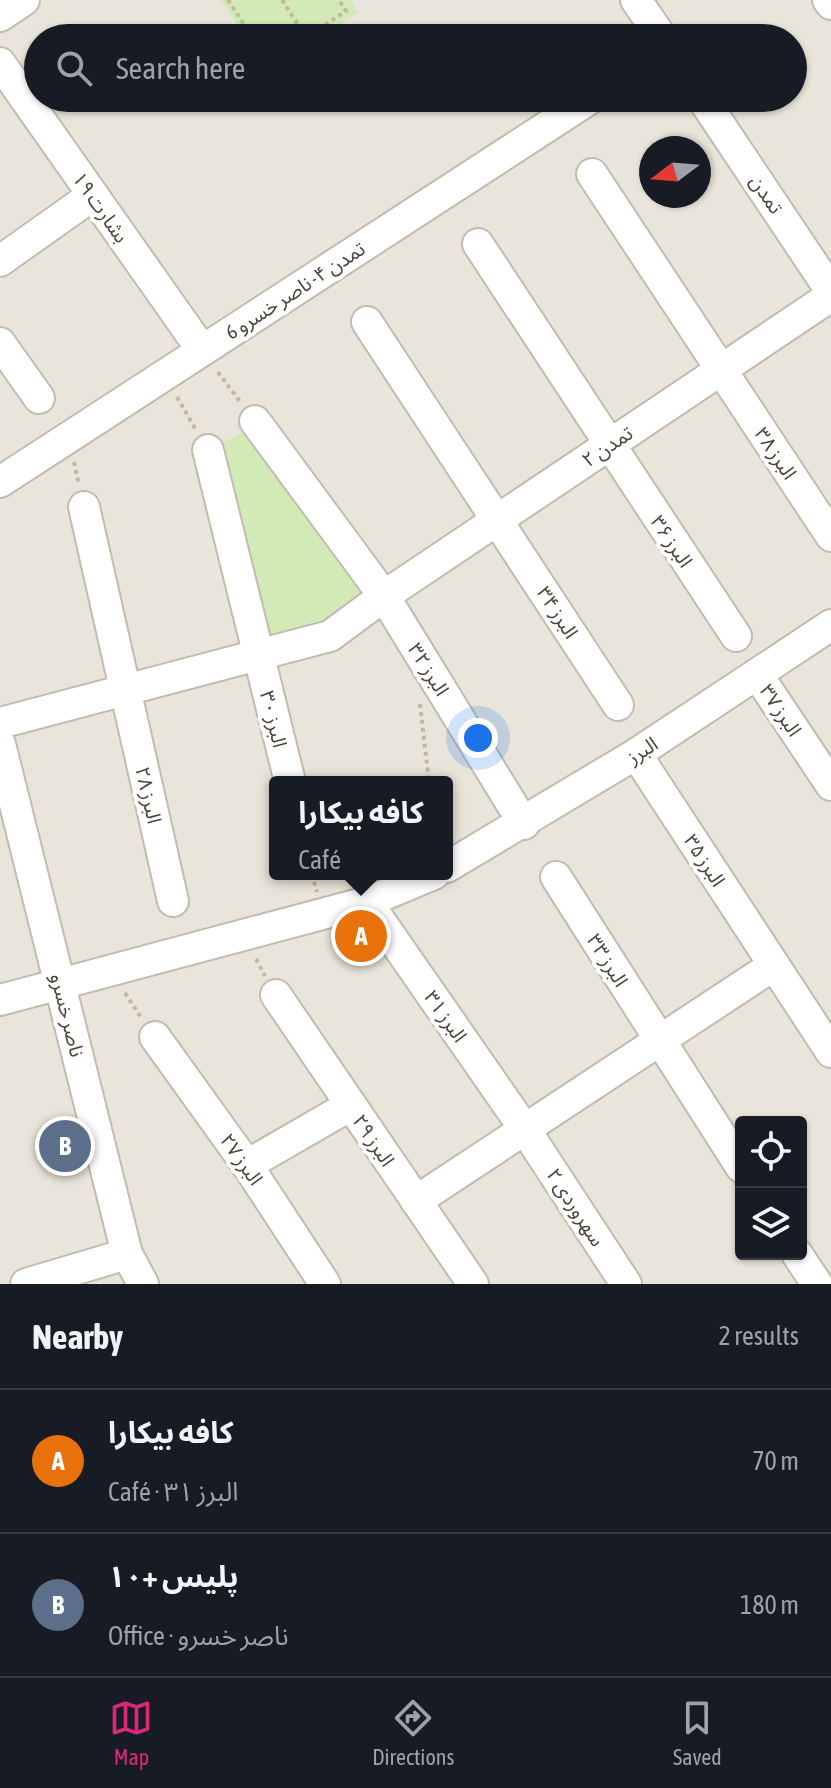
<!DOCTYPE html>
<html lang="en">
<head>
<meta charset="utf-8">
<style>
	:root { --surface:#171b24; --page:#242831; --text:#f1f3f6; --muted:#9ea1a6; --line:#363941; --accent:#db2777 }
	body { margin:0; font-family:"Asap Condensed","Noto Sans Arabic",sans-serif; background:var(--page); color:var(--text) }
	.controls { position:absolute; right:24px; bottom:24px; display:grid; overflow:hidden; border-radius:8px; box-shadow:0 2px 6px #0004 }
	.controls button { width:72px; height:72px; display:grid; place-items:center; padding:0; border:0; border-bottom:2px solid var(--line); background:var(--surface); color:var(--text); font:40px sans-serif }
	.compass { position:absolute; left:639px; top:136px; width:72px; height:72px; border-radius:50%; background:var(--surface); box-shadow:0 2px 6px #0004; rotate:254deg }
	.you { position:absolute; left:478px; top:738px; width:28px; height:28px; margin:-20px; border:6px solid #fff; border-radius:50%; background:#1a73e8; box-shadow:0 0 0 12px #1a73e833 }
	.badge { display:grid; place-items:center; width:52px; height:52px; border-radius:50%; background:var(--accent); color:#fff; font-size:26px; font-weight:700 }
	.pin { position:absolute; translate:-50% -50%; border:4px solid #fff; box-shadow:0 2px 8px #0006 }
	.popup { position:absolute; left:269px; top:776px; width:184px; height:104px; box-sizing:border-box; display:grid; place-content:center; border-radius:8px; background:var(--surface); filter:drop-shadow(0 2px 6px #0005); font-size:26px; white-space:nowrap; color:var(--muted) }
	.popup b { font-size:30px; color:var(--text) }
	.popup::after { content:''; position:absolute; left:50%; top:100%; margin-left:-16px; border:16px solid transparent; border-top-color:var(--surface) }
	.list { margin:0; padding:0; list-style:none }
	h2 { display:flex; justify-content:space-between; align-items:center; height:104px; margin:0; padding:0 32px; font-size:34px }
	h2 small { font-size:26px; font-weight:400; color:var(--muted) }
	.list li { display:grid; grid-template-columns:52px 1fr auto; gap:24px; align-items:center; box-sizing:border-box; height:144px; padding:0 32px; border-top:2px solid var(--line) }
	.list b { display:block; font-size:30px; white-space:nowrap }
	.list p { margin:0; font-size:26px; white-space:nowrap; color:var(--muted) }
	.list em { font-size:26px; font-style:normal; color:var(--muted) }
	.icon { flex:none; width:44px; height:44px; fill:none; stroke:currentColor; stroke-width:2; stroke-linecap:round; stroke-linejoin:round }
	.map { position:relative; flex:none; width:831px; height:1284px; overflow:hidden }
	.search { position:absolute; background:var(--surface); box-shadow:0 2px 6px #0004; left:24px; right:24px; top:24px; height:88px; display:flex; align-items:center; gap:20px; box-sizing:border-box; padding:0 28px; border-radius:44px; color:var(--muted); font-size:30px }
	.sheet { height:392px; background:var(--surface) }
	nav { display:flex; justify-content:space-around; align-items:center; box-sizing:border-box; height:112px; border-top:2px solid var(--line); background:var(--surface); font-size:22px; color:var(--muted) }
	nav a { display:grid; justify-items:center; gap:4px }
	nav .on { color:var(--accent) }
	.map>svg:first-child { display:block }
	.residential { fill:#eae5da; fill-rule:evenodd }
	.green { fill:#d2eab5 }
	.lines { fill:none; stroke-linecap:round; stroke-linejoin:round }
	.minor-casing { stroke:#c2bbae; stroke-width:34 }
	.path { stroke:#c4b79f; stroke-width:4; stroke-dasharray:4 4; stroke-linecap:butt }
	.minor { stroke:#fff; stroke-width:30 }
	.labels { text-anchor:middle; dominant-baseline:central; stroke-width:8; stroke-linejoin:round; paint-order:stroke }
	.street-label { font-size:20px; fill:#4b4439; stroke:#fff }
</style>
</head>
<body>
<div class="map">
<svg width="831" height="1284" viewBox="0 0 831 1284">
	<rect width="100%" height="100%" fill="#f6f3ec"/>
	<!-- residential -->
	<path class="residential" d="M0,0H831V1284H0ZM38,38H793V98H38ZM651,148H699V196H651ZM275,782H447V874H275ZM741,1122H801V1254H741Z"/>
	<!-- green -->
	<g class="green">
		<path d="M221,0H350L358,12L322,38H246Z"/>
		<path d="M248,431L371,597L329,618L271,634L217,445Z"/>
	</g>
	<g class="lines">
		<defs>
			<g id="minor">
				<path d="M636,0L662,38"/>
				<path d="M828,0L831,4"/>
				<path d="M0,16L24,0"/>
				<path d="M0,63L202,350"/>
				<path d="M702,98L831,291"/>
				<path d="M592,174L831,536"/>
				<path d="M478,244L736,636"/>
				<path d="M0,261L93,195"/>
				<path d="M367,322L618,705"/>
				<path d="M0,343L39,398"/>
				<path d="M255,421L384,596L524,824"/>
				<path d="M208,450L290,782"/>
				<path d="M0,482L591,98"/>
				<path d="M84,507L173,901"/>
				<path d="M757,674L831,785"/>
				<path d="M0,723L330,636L384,596L831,296"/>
				<path d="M0,744L127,1254L143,1284"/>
				<path d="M636,754L831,1052"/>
				<path d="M447,867L636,754L831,625"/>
				<path d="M556,877L741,1167"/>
				<path d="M367,902L526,1131L626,1284"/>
				<path d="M276,995L473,1284"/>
				<path d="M0,1000L367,902L434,874"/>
				<path d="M155,1037L247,1165L325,1284"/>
				<path d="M247,1165L351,1105"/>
				<path d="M416,1201L774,965"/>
				<path d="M797,1254L817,1284"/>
				<path d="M26,1284L127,1254"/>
			</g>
		</defs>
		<!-- minor casing -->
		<use href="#minor" class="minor-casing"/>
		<!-- path -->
		<g class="path">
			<path d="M228,0L253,38"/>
			<path d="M282,0L306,37"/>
			<path d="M305,38L346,11L339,0"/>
			<path d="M218,372L241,403"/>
			<path d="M177,397L196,430"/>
			<path d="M74,462L79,485"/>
			<path d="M420,704L429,782"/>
			<path d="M312,874L317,892"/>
			<path d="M256,959L265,976"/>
			<path d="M125,993L142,1019"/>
		</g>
		<!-- minor -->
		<use href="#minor" class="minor"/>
	</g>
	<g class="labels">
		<!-- street labels -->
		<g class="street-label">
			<text transform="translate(767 194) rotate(56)">تمدن</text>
			<text transform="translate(101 207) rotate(55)">بشارت ۱۹</text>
			<text transform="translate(295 290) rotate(-33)">تمدن ۴- ناصر خسرو 6</text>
			<text transform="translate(607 446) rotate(-34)">تمدن ۲</text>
			<text transform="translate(776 453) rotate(56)">البرز ۳۸</text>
			<text transform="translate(672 541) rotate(56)">البرز ۳۶</text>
			<text transform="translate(558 612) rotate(57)">البرز ۳۴</text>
			<text transform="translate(429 669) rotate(58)">البرز ۳۲</text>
			<text transform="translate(781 710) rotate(56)">البرز ۳۷</text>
			<text transform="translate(274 719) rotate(76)">البرز ۳۰</text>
			<text transform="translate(642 750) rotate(-33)">البرز</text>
			<text transform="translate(149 795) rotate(77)">البرز ۲۸</text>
			<text transform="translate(705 860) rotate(57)">البرز ۳۵</text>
			<text transform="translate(608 960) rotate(58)">البرز ۳۳</text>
			<text transform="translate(68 1015) rotate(76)">ناصر خسرو</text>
			<text transform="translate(446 1016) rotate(55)">البرز ۳۱</text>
			<text transform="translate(374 1140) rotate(56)">البرز ۲۹</text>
			<text transform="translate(242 1159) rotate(55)">البرز ۲۷</text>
			<text transform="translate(576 1207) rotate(57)">سهروردی ۲</text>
		</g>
	</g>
</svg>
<div class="controls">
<button><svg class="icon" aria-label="locate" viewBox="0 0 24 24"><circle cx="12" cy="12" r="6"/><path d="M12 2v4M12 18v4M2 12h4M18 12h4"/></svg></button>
<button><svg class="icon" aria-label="layers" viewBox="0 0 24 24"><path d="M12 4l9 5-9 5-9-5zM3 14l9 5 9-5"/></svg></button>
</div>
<svg class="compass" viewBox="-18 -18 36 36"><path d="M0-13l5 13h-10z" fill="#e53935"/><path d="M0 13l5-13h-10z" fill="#9ea1a6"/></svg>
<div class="you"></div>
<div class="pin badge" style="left:361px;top:936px;background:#e8710a">A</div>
<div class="popup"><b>کافه بیکارا</b>Café</div>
<div class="pin badge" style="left:65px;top:1146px;background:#5c6f8a">B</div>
<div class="search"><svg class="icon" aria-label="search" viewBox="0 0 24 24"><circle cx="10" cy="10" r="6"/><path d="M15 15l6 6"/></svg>Search here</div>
</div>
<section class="sheet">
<h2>Nearby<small>2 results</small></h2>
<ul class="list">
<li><span class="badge" style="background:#e8710a">A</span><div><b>کافه بیکارا</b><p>Café · البرز ۳۱</p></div><em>70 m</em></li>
<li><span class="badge" style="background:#5c6f8a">B</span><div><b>پلیس +۱۰</b><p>Office · ناصر خسرو</p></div><em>180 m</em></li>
</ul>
</section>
<nav>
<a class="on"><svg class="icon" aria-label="map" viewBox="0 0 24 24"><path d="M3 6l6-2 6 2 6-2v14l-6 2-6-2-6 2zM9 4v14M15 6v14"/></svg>Map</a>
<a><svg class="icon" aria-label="directions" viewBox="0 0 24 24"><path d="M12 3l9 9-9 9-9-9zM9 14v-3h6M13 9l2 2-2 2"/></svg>Directions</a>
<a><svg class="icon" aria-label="saved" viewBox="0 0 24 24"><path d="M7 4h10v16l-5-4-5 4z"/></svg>Saved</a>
</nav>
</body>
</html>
